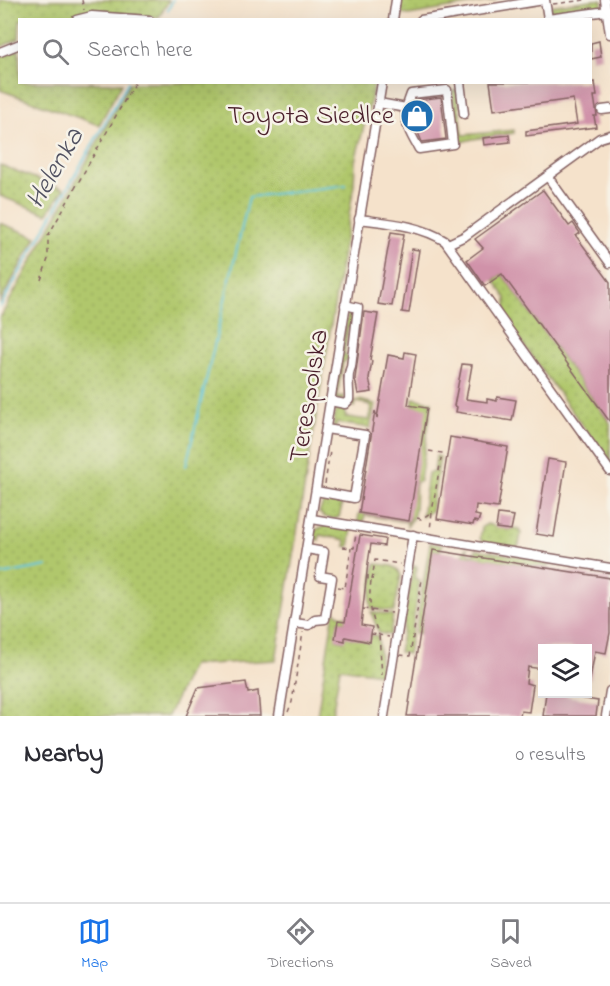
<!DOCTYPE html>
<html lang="en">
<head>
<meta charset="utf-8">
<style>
	:root { --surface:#fff; --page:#f7f7f7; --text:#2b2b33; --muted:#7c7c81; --line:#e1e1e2; --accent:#1a73e8 }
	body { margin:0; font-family:"Indie Flower",sans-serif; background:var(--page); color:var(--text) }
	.controls { position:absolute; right:18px; bottom:18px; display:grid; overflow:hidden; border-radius:0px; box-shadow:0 6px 24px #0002 }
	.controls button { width:54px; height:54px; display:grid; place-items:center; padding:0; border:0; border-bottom:2px solid var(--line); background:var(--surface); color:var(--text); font:30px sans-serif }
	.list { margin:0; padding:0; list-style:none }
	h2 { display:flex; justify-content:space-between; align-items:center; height:78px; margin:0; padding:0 24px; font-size:26px }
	h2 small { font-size:20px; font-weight:400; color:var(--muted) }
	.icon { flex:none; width:33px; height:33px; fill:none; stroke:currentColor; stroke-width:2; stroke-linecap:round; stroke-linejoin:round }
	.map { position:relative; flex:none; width:610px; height:716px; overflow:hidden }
	.search { position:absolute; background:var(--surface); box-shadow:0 6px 24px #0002; left:18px; right:18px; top:18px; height:66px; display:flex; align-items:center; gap:15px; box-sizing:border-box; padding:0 21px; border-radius:0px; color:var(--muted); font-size:22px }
	.sheet { height:186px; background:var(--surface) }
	nav { display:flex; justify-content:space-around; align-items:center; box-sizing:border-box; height:84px; border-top:2px solid var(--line); background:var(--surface); font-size:16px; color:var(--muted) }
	nav a { display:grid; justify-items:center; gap:3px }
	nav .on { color:var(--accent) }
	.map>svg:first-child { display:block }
	.grass { fill:url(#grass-dots); stroke:#7d734c; stroke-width:1.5 }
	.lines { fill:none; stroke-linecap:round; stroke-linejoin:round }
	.stream { stroke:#61c7de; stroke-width:2 }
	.building { fill:#d092a9 }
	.minor-casing { stroke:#866363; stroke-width:11 }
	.path { stroke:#866363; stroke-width:1.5; stroke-dasharray:4.5 4.5; stroke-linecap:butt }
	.minor { stroke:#fff; stroke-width:8 }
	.labels { text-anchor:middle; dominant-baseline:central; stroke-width:5; stroke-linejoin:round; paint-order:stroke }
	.poi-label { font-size:27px; fill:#4a1f2b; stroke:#f7f3e8; text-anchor:end }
	.street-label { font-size:27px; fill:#4a1f2b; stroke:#f7f3e8 }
	.water-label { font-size:28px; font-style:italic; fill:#515161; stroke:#f7f3e8 }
</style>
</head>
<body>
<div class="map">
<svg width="610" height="716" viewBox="0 0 610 716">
	<defs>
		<pattern id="grass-dots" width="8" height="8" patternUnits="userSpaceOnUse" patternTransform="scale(1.5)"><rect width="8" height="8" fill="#b0c76c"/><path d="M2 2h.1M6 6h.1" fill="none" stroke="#99aa5e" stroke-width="1.8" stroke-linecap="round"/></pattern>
	</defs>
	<rect width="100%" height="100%" fill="#f7f3e8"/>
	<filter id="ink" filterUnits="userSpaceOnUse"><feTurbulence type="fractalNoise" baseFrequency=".0167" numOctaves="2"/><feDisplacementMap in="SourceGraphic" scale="12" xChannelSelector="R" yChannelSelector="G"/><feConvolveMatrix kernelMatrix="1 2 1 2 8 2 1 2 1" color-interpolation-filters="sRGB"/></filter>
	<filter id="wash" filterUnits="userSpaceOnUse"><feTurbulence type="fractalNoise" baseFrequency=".008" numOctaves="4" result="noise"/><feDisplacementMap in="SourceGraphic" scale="24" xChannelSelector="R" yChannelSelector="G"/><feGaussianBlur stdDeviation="1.35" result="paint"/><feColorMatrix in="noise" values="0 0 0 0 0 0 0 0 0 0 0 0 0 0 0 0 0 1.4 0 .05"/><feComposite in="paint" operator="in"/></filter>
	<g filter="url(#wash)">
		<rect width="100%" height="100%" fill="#f5e2cb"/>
		<!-- grass -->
		<g class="grass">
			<path d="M0,0H169L159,17L88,11L65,19L20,20L19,39L0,47Z"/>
			<path d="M400,0H497L409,15L403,14L398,8Z"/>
			<path d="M592,0H602V6L593,10L592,5L551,11L550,6Z"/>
			<path d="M19,49L20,82L122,83L99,125L0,90V57Z"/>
			<path d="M130,83H374L370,103L355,161L354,185L276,660L192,665L168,716H0V318Z"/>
			<path d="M457,90L463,135L514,130V133L473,139L461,142L460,147L452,91Z"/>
			<path d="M0,165L64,189L47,214L0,196Z"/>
			<path d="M0,223L36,237L0,302Z"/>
			<path d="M502,274L610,423V463L506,321V298L494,280Z"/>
			<path d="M353,309V327H348L344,354L349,356V359L343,362L337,397L343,396L345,400H337L334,397L348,312Z"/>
			<path d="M413,398L432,402L420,481L416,482C414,497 419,515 407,526V522L365,515L363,523L358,522L359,513L409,521Z"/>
			<path d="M359,400L375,404L370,428L337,423L336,427H333L336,405L343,407L346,417L369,420L371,405L356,402L354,407L352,406V402Z"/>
			<path d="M436,456L440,457L431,511L422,517L428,473L434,472Z"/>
			<path d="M324,501L340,503L342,506L339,517C333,520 324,518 319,513Z"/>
			<path d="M487,524L511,530L512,528L519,529L521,533L519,545L516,548L484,543L480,538L482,527Z"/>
			<path d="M327,525L352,529L349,547L345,546L346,540L320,535L319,540L314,539L315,530Z"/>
			<path d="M430,543L442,545L440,551L433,550L420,633H415Z"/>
			<path d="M467,547L468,553L475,554L476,549L547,561L549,568L463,555Z"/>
			<path d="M375,564C386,565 398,564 401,576L394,612L371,608L370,599Z"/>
			<path d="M413,566L417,567L415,579L420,580L408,654L399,652Z"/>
			<path d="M334,610L339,615L348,617L347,623L338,621L336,639L344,641L346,636L369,642L371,635L378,636L381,674L340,668L332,716H317Z"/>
			<path d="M371,612L393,615L390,635L379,633Z"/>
		</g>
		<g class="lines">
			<!-- stream -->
			<g class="stream">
				<path d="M168,10L173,0"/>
				<path d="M0,307L128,82"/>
				<path d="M186,466L249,197L346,185"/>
				<path d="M0,575L47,566"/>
			</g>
		</g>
		<g id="blocks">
			<!-- building -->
			<g class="building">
				<path d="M599,41L601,57L591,59V43Z"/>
				<path d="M490,82H595L597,96H594L597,116H594L596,127L526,136V131L577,124L573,99L494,110Z"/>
				<path d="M441,97L446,139L422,142L412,118V109L416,100Z"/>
				<path d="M509,135L510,142L484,145L483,138Z"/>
				<path d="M543,190L569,226L573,223L580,233L576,236L610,282V422L502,274L485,286L467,260L483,248L475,239Z"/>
				<path d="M391,232L404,234L392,306L378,304Z"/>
				<path d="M412,249L419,250L409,313L402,312Z"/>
				<path d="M364,312L378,314L370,360L372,361L369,378L372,392L358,394L355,379Z"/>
				<path d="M405,352L416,354L408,405L427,408L409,521L359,513L375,411L377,418L388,355L404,358Z"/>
				<path d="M462,364L472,365L466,399L487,402V399L497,401V397L516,400L512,421L456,412L457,407L454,406Z"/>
				<path d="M450,437L508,447L498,508L476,505L475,515L480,516L478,522L474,521L473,525L437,519Z"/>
				<path d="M548,459L566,462L554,537L536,534Z"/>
				<path d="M498,514L514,516L511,530L496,528Z"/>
				<path d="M360,535L385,539L384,546L371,544L368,563L361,625L372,627L370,642L345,637V641L335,639L338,621L345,622Z"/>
				<path d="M433,550L610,578V633L606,653L595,651L590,679H588V648H543V669L528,667L526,683L533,685L529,712L521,711L520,716H407Z"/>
				<path d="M246,682L248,693L258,691L260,716H186L198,688Z"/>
				<path d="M546,693H567L566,696L598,701L596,716H543Z"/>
			</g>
		</g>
	</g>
	<g filter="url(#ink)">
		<use href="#blocks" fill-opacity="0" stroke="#866363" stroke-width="1.5"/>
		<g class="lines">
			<defs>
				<g id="minor">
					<path d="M545,0L548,19L607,11"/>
					<path d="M605,0L610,34"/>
					<path d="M76,20L92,16L149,20"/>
					<path d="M393,20L396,0"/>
					<path d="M421,20L544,0"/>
					<path d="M0,52L20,44"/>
					<path d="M460,82L464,114"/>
					<path d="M379,103L406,108C404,124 411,135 419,149L453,144L447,90L411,94L406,108"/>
					<path d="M602,110L610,109"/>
					<path d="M548,177L610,263"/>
					<path d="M359,219C388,223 420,225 445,241L610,471"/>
					<path d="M448,244L465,236L600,138L610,135"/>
					<path d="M330,401L345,404L349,400C350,389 346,377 351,367L358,308L345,305"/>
					<path d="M316,491L354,498L365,435L326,429"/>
					<path d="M312,519L610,568"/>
					<path d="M294,623L309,625L315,620L325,619L332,578L320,576L324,552L307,549"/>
					<path d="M279,716L382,82"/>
					<path d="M384,716L413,535"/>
					<path d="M606,716L610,691"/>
				</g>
			</defs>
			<!-- minor casing -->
			<use href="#minor" class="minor-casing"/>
			<!-- path -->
			<g class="path">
				<path d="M82,0L84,10"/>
				<path d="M553,4L585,0"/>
				<path d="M41,280L48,259V236L135,82"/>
				<path d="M429,451L442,453L432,512"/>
				<path d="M325,484L330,451"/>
				<path d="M417,518L421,519L432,512L430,530"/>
				<path d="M343,547L354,548L356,533"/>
				<path d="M368,575V581H371C368,602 371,616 379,635L389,637"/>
				<path d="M372,580L375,560L400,564"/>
				<path d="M338,587L345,588L351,548"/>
				<path d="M363,609L392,613"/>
				<path d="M371,634L379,635L382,675"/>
				<path d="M400,655L410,656L422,579"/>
				<path d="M288,712L292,702L303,632"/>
			</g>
			<!-- minor -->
			<use href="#minor" class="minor"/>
		</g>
	</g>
	<!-- icons -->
	<defs>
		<symbol id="shop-disc" viewBox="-11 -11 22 22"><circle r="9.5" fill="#1f6fb2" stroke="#f7f3e8"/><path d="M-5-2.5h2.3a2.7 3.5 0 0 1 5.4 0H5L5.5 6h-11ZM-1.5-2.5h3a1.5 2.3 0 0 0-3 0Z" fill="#fff"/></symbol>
	</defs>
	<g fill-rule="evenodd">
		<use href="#shop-disc" x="398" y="97" width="38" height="38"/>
	</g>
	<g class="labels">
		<!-- poi labels -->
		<g class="poi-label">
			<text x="394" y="116">Toyota Siedlce</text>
		</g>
		<!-- street labels -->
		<g class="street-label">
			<text transform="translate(310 396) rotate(-81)">Terespolska</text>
		</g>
		<!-- water labels -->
		<g class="water-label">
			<text transform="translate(56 169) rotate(-60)">Helenka</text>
		</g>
	</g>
</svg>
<div class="controls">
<button><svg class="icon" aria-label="layers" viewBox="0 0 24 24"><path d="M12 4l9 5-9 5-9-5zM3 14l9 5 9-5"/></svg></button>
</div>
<div class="search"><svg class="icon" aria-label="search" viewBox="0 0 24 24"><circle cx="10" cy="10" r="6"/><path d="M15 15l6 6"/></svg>Search here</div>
</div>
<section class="sheet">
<h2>Nearby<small>0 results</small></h2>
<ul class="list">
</ul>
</section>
<nav>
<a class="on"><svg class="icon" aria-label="map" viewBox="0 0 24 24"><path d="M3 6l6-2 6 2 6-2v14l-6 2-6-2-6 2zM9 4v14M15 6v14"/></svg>Map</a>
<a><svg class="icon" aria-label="directions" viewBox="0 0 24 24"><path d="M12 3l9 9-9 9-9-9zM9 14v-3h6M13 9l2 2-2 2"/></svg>Directions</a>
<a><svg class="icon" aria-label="saved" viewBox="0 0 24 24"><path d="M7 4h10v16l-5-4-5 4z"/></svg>Saved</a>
</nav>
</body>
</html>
